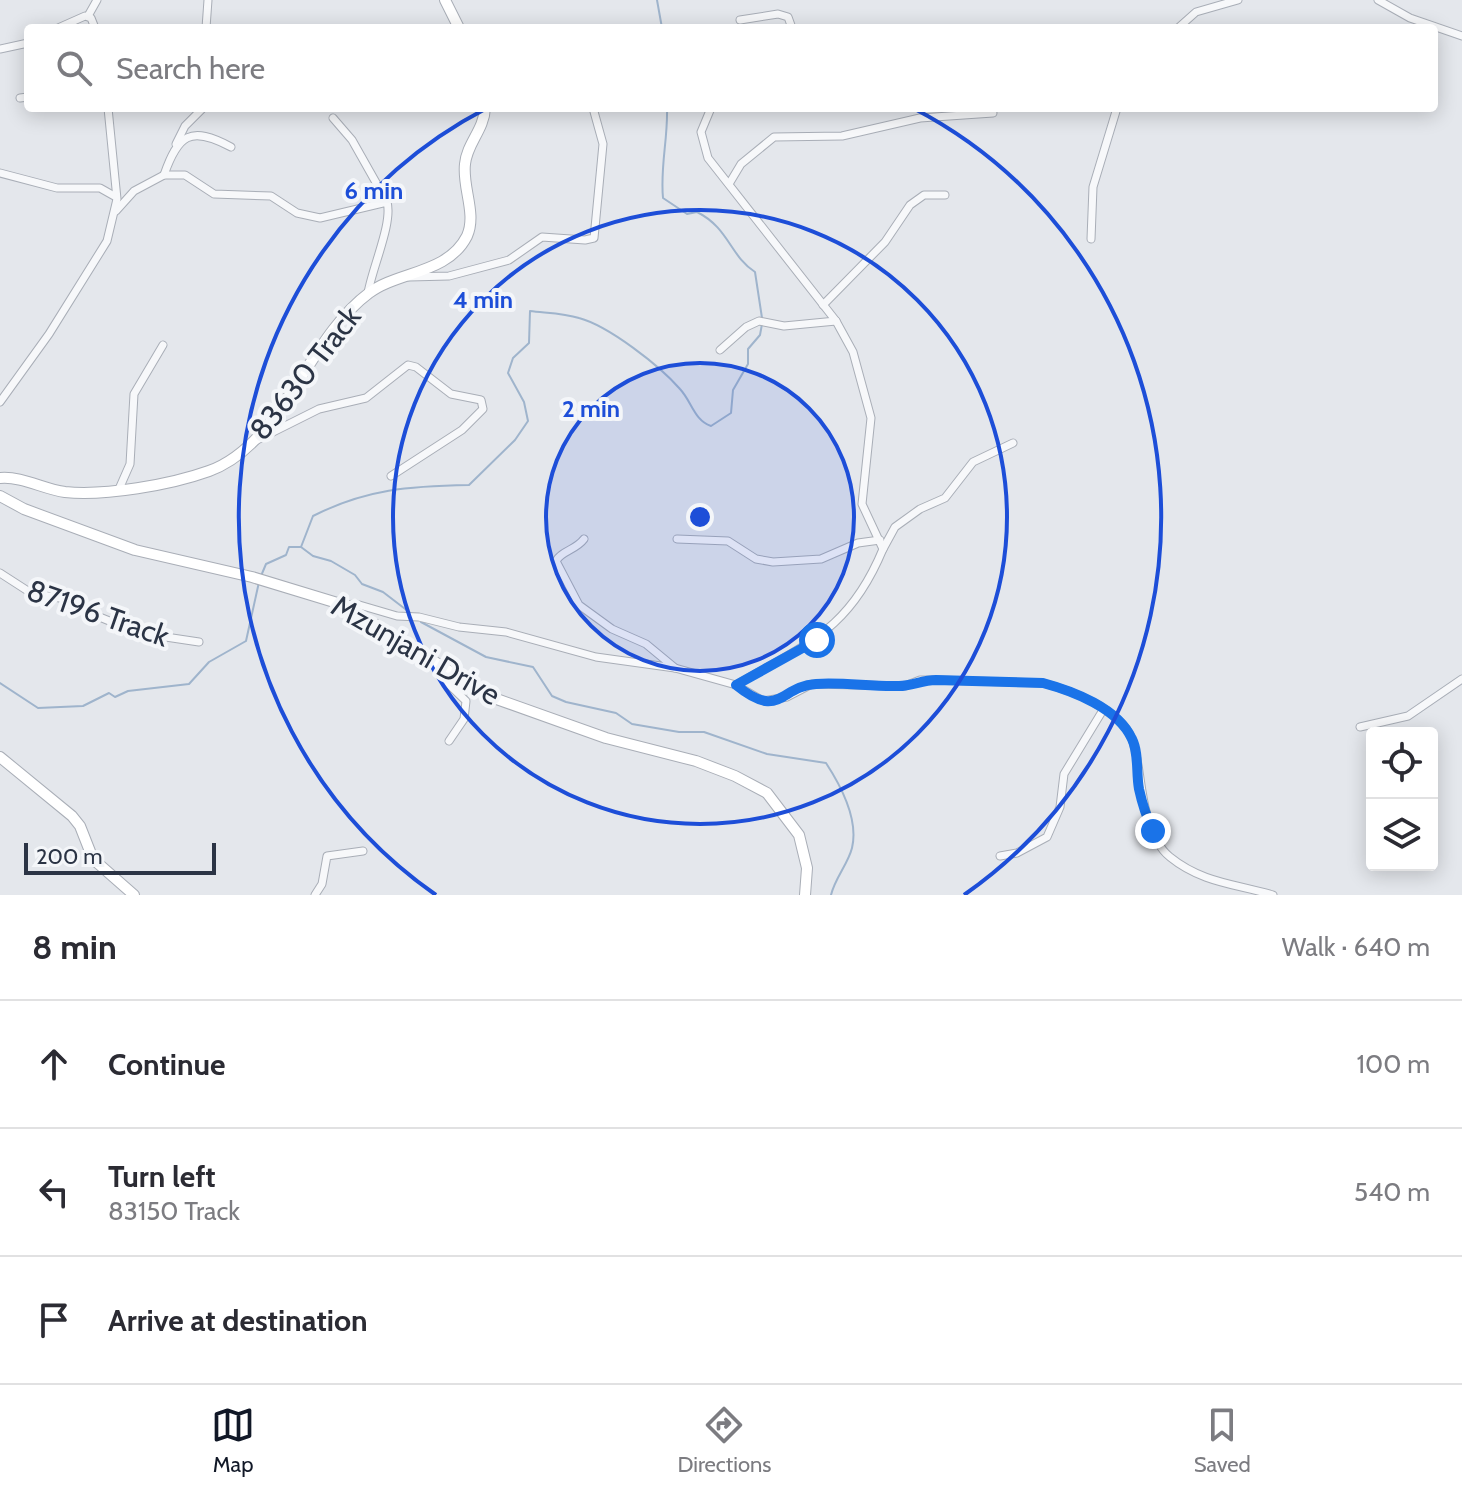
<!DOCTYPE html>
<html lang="en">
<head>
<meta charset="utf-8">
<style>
	:root { --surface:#fff; --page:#f2f2f3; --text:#2b2b33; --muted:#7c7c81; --line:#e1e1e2; --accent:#111827 }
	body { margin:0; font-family:Cabin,sans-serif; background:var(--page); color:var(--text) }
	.controls { position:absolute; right:24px; bottom:24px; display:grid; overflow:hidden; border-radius:8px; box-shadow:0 4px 20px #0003 }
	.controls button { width:72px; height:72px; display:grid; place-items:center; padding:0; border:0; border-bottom:2px solid var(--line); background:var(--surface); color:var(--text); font:40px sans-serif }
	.scale { position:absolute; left:24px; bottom:20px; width:192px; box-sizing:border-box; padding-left:8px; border:4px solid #2b3445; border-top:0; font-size:22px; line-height:28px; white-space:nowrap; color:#2b3445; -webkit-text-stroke:6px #f4f6f9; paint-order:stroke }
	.stop { position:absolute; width:24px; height:24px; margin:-18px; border:6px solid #1a73e8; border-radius:50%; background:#fff }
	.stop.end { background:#1a73e8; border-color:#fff; box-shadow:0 2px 8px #0008 }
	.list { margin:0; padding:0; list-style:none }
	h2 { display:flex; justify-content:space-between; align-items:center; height:104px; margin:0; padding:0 32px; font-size:34px }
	h2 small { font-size:26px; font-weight:400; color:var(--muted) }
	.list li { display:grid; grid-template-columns:52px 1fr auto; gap:24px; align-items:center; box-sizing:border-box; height:128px; padding:0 32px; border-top:2px solid var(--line) }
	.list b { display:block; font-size:30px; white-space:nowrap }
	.list p { margin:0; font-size:26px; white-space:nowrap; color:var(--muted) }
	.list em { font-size:26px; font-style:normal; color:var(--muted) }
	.icon { flex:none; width:44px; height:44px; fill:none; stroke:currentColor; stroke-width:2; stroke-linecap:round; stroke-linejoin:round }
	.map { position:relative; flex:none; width:1462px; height:895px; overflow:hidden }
	.search { position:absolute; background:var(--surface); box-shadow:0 4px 20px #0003; left:24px; right:24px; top:24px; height:88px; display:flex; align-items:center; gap:20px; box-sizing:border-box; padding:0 28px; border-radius:8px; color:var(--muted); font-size:30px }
	.sheet { height:488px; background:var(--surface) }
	nav { display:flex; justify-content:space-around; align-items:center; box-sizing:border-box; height:112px; border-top:2px solid var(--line); background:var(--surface); font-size:22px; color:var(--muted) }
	nav a { display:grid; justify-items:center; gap:4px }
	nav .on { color:var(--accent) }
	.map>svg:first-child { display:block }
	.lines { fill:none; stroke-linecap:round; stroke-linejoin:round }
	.stream { stroke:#9fb4cc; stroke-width:2 }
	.street-casing { stroke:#a9aeb7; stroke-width:9 }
	.secondary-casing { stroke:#a9aeb7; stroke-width:12 }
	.street { stroke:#f7f8fa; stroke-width:7 }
	.secondary { stroke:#fff; stroke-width:10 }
	.route { stroke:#1a73e8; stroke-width:10 }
	.ring { fill:none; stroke:#1d4ed8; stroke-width:4 }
	.labels { text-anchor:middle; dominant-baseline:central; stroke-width:8; stroke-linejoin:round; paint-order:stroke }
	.street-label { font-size:30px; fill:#2b3445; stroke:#f4f6f9 }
	.centre { fill:#1d4ed8; stroke:#f4f6f9; stroke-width:4 }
	.ring-label { font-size:24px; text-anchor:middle; font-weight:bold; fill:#1d4ed8; stroke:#f4f6f9; stroke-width:8; stroke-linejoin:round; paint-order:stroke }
</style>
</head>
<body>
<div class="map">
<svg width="1462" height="895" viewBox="0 0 1462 895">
	<rect width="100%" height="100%" fill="#e4e7ec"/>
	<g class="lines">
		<!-- stream -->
		<g class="stream">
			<path d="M657,0L662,28"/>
			<path d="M667,108C668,139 660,167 663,198L687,214L697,212C729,228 730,256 755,272L762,318"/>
			<path d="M301,547L313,516C366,489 410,486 469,485L515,440L528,421L524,402L508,373L513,358L529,343L530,311C546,313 564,313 579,318C609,326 660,366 680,389C692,402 694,420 711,426L731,413L733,390L748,364V349L760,335L762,324"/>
			<path d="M261,576L266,564L286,555L289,547H301L313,556L331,561L355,575L362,584L383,592L413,615"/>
			<path d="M421,622L486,657L533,667L552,696L566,702L616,713L632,724L679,732H704L767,754L826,763C841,786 859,819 852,848C848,864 835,878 831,895"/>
			<path d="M0,683L38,708L83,706L109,693L115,697L128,691L189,684L209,662L246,641L259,582"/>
		</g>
		<defs>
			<g id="street">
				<path d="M1378,0L1410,18L1462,36"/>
				<path d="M88,16L97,0"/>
				<path d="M740,20L778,14L788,17L792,28"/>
				<path d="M58,28L85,16L91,18L95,28"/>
				<path d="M206,28L208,0"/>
				<path d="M1178,28L1196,12L1238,0"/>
				<path d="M0,49L28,43"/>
				<path d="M20,98L28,97"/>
				<path d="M711,108L701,132L708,158L836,321L853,352L871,418L862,504L883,549L895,527L920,509L945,498L973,462L1013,443"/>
				<path d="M333,118L352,140L387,202"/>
				<path d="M176,144L185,126L202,109"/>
				<path d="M0,173L57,188H100L116,197"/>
				<path d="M164,175C178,135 190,125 231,147"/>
				<path d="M729,184L741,164L774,137L842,136L920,118L993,113"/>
				<path d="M116,211L134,191L164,175H185L214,194L271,196L297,213L320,218L387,202C393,223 372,268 368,293"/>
				<path d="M1091,239L1093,187L1117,108"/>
				<path d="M409,277L449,276L509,260L542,237L585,240L594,238L603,144L593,108"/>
				<path d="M823,305L885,242L910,205L924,195H945"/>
				<path d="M720,350L746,327L759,321L784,326L836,321"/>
				<path d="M0,402L49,334L107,241L117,199L108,108"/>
				<path d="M255,441L319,409L366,398L408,365L416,367L451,394L481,400L483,409L462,430L391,476"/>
				<path d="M119,489L130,464L134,394L163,345"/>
				<path d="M584,539C576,550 561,551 556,561L579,605L612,629L646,644L675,668"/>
				<path d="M677,539L728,541L756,559L773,562L821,559L858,543L880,540"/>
				<path d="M0,573L31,593L77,601L97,616L139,633L199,642"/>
				<path d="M344,605L356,604L397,616L419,617L459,627L506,632L596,657L675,668L736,685L763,701L787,697L812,684L905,686L920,680H936L1043,683C1073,691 1123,710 1133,742C1140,765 1140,791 1147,815C1152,829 1157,847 1170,857C1202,883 1236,884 1273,895"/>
				<path d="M437,663L440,676L466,701L464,719L449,741"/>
				<path d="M736,685C807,643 849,631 883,549"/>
				<path d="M1360,727L1408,716L1462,679"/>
				<path d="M1000,856L1017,853L1047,837L1060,807L1064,774L1103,710"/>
				<path d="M315,895L322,884L327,856L363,851"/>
			</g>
			<g id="secondary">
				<path d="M445,0L459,28"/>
				<path d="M0,478C22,476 43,489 65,492C105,496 170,485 209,471C283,444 307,339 369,293C398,271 448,274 467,236C477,214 462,187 465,164C467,143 484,130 485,108"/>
				<path d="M0,496L24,509L135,550L252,577L344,605L491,697L606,738L696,761L735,776L767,793L799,835L807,868L805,895"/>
				<path d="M0,757L72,816L80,826L93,859L134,895"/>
			</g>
		</defs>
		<!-- street casing -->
		<use href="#street" class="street-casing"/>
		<!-- secondary casing -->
		<use href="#secondary" class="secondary-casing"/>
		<!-- street -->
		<use href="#street" class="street"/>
		<!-- secondary -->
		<use href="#secondary" class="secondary"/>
	</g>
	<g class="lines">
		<!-- route -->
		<path class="route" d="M817,640L736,685C780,721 780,686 816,684C843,682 872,687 899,686C912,686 922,680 936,680L1043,683C1073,691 1118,708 1132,739C1139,753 1136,773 1139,789C1142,803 1147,818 1153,831"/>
	</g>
	<!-- distance rings -->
	<circle cx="700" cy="517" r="154" fill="#1d4ed8" fill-opacity=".12"/>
	<g class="ring">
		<circle cx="700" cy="517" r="154"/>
		<circle cx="700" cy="517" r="307"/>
		<path d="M436 895A461 461 0 0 1 487 108M913 108A461 461 0 0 1 964 895"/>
	</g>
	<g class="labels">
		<!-- street labels -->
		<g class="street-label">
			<text transform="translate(305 373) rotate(-52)">83630 Track</text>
			<text transform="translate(98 613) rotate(19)">87196 Track</text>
			<text transform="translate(416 650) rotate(30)">Mzunjani Drive</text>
		</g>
	</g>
	<circle cx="700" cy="517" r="12" class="centre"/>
	<g class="ring-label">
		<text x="374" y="199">6 min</text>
		<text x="483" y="308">4 min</text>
		<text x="591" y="417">2 min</text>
	</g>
</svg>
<div class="controls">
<button><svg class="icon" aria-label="locate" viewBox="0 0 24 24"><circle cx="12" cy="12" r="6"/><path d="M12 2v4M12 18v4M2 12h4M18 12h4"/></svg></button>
<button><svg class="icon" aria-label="layers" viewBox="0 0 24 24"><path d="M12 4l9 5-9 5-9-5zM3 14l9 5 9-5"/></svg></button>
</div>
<div class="scale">200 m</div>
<div class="stop" style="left:817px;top:640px"></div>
<div class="stop end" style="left:1153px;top:831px"></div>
<div class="search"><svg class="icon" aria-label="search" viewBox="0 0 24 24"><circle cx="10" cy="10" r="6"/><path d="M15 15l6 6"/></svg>Search here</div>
</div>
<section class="sheet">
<h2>8 min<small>Walk · 640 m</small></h2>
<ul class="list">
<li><svg class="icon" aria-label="ahead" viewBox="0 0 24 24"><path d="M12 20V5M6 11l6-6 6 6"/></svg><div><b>Continue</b></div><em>100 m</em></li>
<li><svg class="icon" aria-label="left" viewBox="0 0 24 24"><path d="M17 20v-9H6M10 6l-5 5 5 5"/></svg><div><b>Turn left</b><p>83150 Track</p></div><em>540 m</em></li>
<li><svg class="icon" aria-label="arrive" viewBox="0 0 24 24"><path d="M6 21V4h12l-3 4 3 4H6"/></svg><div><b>Arrive at destination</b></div></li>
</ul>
</section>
<nav>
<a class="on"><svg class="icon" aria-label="map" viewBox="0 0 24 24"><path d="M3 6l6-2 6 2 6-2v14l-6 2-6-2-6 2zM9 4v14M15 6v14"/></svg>Map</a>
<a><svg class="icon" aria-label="directions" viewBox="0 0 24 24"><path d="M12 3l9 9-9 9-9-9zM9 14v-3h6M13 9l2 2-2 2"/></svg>Directions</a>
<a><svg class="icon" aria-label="saved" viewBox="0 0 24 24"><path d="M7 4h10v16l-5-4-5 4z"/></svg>Saved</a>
</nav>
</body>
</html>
